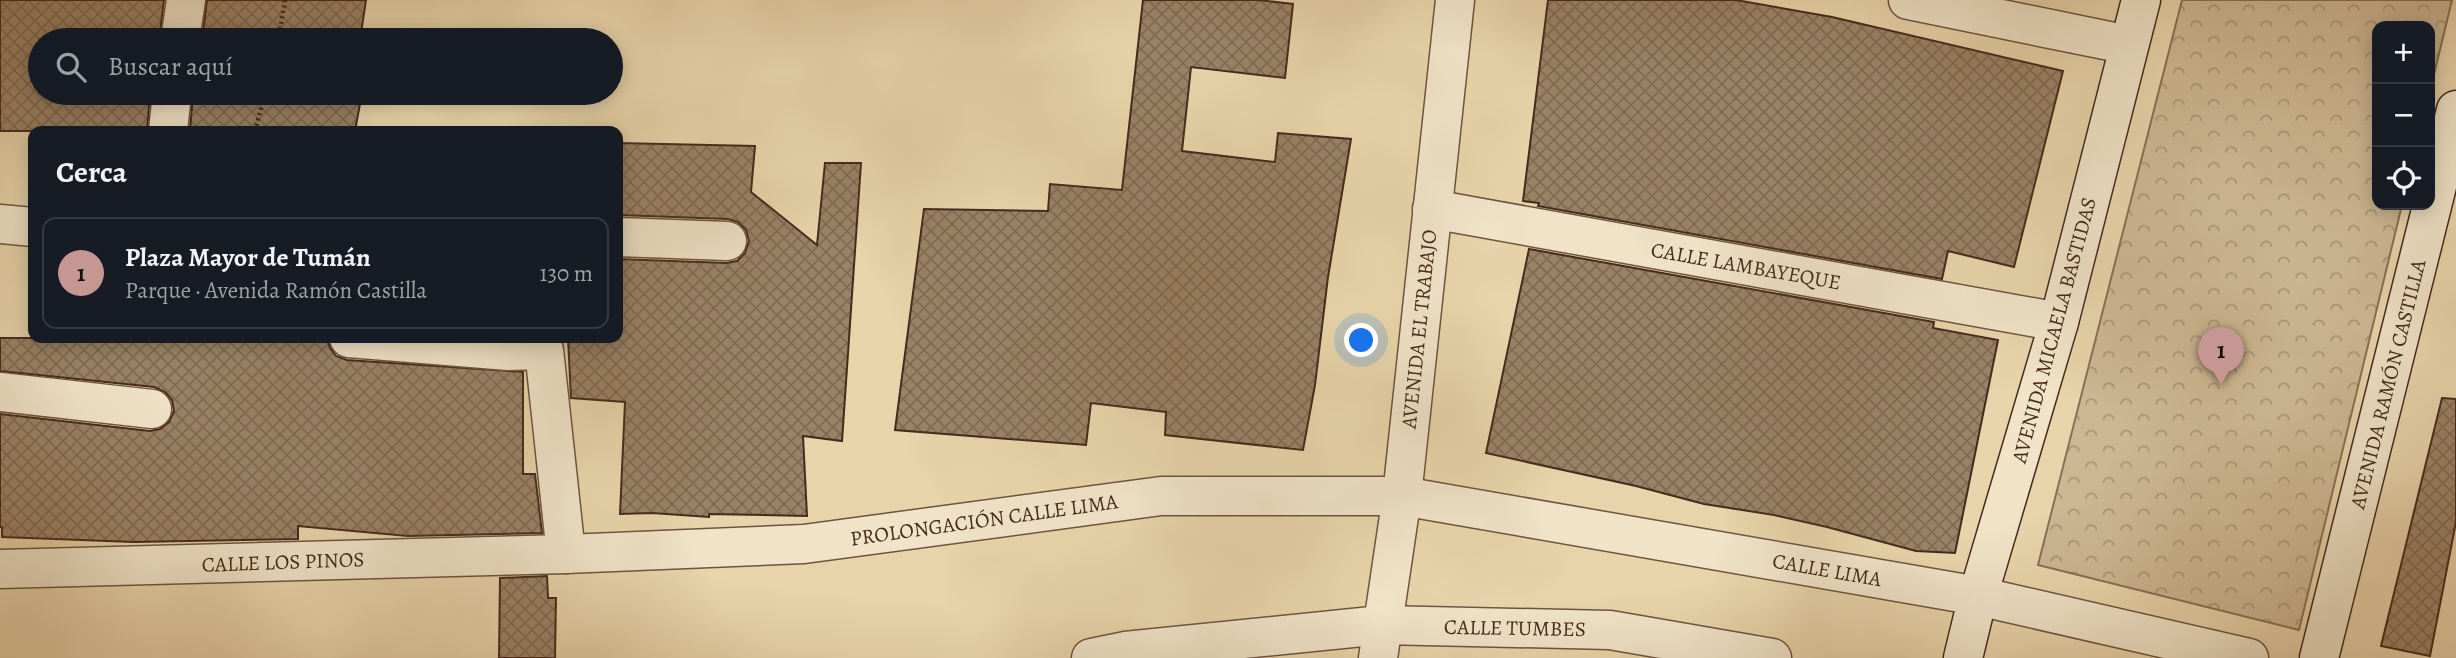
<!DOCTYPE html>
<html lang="es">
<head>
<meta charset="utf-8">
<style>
	:root { --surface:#171b24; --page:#242831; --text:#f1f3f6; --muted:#9ea1a6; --line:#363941; --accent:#c59692 }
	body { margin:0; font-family:Alegreya,serif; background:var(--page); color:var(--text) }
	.controls { position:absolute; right:21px; top:21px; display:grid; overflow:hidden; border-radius:14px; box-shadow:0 4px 18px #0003 }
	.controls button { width:63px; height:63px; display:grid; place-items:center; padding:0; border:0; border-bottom:2px solid var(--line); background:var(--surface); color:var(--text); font:35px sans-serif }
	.you { position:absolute; left:1362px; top:341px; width:24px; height:24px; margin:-18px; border:5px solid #fff; border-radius:50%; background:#1a73e8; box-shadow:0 0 0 10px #1a73e833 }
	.badge { display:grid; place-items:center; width:46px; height:46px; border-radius:50%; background:var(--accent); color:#111; font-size:23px; font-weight:700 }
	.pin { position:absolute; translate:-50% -58px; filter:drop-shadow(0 2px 4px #0008) }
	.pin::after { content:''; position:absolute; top:37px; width:24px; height:21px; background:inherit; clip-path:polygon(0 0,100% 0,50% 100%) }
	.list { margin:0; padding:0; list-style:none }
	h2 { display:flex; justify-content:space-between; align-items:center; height:91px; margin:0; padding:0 28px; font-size:30px }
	h2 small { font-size:23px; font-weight:400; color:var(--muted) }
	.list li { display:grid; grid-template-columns:46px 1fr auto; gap:21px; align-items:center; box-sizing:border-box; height:112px; margin:0 14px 14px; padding:0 14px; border:2px solid var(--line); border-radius:14px }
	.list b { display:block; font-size:26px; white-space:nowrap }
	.list p { margin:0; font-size:23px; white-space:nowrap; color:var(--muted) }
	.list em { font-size:23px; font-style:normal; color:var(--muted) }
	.icon { flex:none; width:38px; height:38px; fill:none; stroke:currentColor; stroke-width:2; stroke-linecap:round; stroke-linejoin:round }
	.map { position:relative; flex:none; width:2456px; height:658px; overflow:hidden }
	.search { position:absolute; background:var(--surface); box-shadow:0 4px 18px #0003; left:28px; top:28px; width:595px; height:77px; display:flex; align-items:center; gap:18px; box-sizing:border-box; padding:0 24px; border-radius:38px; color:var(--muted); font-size:26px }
	.panel { position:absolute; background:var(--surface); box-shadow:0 4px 18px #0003; left:28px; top:126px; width:595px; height:217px; border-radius:14px }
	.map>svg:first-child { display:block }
	.forest { fill:url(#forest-crowns); stroke:#897058; stroke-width:2 }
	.building { fill:url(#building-cross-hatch); stroke:#462a1d; stroke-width:2 }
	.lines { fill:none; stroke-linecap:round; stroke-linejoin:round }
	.minor-casing { stroke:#6e5440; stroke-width:41 }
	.secondary-casing { stroke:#462a1d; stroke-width:41 }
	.path { stroke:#462a1d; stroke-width:4.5; stroke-dasharray:2 3.5; stroke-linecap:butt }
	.minor { stroke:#f0e3c8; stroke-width:38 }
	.secondary { stroke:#f0e3c8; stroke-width:38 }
	.labels { text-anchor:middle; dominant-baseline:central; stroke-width:5; stroke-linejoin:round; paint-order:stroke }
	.street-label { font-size:21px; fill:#462a1d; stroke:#f0e3c8 }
</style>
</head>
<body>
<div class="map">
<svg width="2456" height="658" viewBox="0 0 2456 658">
	<defs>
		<pattern id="forest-crowns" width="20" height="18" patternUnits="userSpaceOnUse" patternTransform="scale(1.75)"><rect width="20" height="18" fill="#ccb792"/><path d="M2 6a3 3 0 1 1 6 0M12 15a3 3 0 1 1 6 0" fill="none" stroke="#a79577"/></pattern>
		<pattern id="building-cross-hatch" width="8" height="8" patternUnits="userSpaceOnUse" patternTransform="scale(1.75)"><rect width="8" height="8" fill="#9a8266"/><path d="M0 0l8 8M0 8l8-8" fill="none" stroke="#7f6b53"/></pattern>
	</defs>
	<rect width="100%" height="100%" fill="#e8d4aa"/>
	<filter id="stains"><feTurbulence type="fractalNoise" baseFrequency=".00286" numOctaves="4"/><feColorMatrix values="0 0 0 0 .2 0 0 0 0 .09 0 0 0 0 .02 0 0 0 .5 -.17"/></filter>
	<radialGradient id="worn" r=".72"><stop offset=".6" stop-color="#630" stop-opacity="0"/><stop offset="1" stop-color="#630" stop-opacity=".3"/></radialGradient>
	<!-- forest -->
	<path class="forest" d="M2182,0H2452L2430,91V26H2377V205H2402L2299,630L2038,565Z"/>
	<!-- building -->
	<g class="building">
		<path d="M0,0H164L159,40H40V93H150L147,131H0Z"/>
		<path d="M207,0H366L360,40H202Z"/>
		<path d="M1143,0H1258L1293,4L1285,78L1191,67L1182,151L1275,162L1278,133L1351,139L1328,277L1315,385L1303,450L1165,435L1166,412L1091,403L1086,445L895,430L924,209L1048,211L1050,184L1122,190Z"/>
		<path d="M1548,0H1736L1832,17L2063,71L2014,267L1948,251L1942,279L1538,206L1539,203L1523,201Z"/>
		<path d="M193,93H362L355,131H190Z"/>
		<path d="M618,143L755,146L751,192L817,245L825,163H861L842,441L803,436L807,516L709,514V517L652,513L620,514L625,402L571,398L568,338H618V259L727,263L737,261L745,253L749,241L746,230L738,222L728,219L618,215Z"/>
		<path d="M1529,249L1934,322L1933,328L1998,340L1955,553L1916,551L1827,527L1774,515L1704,504L1636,486L1486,453Z"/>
		<path d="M0,338H327L330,348L336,356L347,360L523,372V474H535L542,533L408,536L298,526V539L134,542L2,537V527H0V414L150,431L160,429L169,422L174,411L172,400L165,392L154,387L0,371Z"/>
		<path d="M2442,398L2456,399V522L2430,656L2381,646Z"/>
		<path d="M547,576L548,598H556L555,658H499L500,578Z"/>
	</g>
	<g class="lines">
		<defs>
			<g id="minor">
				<path d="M1908,0L2129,45"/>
				<path d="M180,40L186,0"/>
				<path d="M168,131L172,93"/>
				<path d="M1432,209L2059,322"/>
				<path d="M0,224L33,227"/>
				<path d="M618,237L727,241"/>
				<path d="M349,338L508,351L544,350L566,554"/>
				<path d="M0,392L152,409"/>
				<path d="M0,569L566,554L804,544L1161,496H1402L1978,596L2249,658"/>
				<path d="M1091,658L1125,651L1382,625L1610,630L1772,658"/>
				<path d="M1378,658L1402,496L1455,0"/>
			</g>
			<g id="secondary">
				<path d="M1963,658L1978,596L2059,322L2141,0"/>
				<path d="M2319,658L2456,110"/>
			</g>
		</defs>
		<!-- minor casing -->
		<use href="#minor" class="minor-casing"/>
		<!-- secondary casing -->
		<use href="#secondary" class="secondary-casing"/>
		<!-- path -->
		<g class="path">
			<path d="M278,40L285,0"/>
			<path d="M255,131L265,93"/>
		</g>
		<!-- minor -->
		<use href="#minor" class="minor"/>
		<!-- secondary -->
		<use href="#secondary" class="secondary"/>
	</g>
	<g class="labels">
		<!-- street labels -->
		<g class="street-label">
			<text transform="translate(1746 266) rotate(10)">CALLE LAMBAYEQUE</text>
			<text transform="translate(1419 329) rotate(-84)">AVENIDA EL TRABAJO</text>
			<text transform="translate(2054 330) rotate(-75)">AVENIDA MICAELA BASTIDAS</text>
			<text transform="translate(2388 384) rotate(-76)">AVENIDA RAMÓN CASTILLA</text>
			<text transform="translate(984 520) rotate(-8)">PROLONGACIÓN CALLE LIMA</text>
			<text transform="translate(283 562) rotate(-2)">CALLE LOS PINOS</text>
			<text transform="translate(1827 570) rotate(10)">CALLE LIMA</text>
			<text transform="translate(1515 628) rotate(1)">CALLE TUMBES</text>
		</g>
	</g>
	<rect width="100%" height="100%" filter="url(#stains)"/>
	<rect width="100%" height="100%" fill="url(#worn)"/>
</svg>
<div class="controls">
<button>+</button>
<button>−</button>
<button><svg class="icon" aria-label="locate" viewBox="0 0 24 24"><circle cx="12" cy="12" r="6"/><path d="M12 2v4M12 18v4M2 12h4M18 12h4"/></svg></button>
</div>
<div class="you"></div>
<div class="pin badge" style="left:2221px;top:385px">1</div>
<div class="search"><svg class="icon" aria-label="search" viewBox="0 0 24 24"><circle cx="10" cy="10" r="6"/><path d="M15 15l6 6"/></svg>Buscar aquí</div>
<section class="panel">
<h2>Cerca<small></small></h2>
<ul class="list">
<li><span class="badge">1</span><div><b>Plaza Mayor de Tumán</b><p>Parque · Avenida Ramón Castilla</p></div><em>130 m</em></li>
</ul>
</section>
</div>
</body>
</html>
